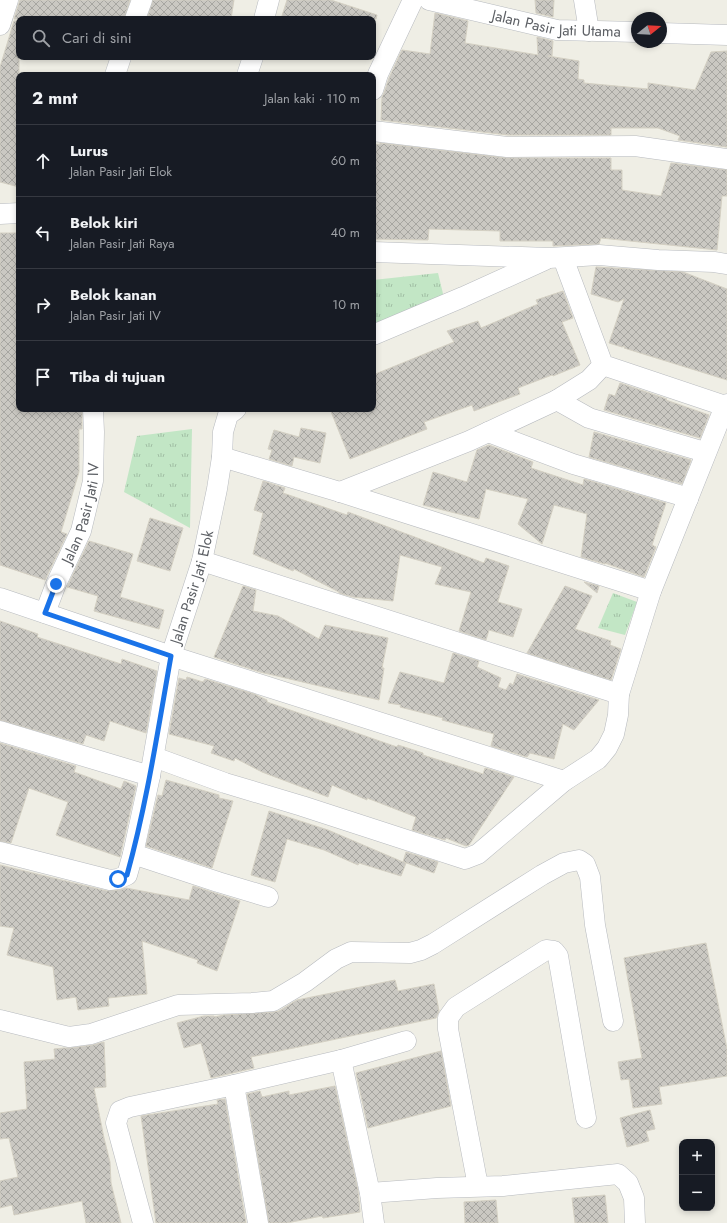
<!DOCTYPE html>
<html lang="id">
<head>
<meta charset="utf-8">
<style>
	:root { --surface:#171b24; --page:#242831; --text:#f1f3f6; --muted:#9ea1a6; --line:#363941 }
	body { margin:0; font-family:Jost,sans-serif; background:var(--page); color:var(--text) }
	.controls { position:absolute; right:12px; bottom:12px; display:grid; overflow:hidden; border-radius:8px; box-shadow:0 2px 6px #0003 }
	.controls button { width:36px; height:36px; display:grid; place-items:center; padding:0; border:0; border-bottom:1px solid var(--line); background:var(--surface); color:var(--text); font:20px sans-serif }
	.compass { position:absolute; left:631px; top:12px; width:36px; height:36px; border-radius:50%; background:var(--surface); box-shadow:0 2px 6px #0003; rotate:72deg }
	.stop { position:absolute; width:12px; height:12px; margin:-9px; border:3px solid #1a73e8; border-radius:50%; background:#fff }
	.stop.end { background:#1a73e8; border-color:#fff; box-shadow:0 1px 4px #0008 }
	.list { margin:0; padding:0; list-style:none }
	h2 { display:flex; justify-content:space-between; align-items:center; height:52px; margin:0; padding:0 16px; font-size:17px }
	h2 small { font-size:13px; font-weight:400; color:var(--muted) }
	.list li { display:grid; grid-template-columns:26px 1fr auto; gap:12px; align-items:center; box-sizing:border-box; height:72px; padding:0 16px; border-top:1px solid var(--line) }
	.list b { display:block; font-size:15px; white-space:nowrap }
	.list p { margin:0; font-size:13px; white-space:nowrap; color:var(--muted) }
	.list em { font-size:13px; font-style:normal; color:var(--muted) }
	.icon { flex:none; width:22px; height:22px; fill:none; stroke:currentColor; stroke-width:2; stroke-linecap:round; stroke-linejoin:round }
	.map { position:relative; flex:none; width:727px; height:1223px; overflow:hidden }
	.search { position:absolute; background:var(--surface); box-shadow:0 2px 6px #0003; left:16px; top:16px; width:360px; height:44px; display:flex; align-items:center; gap:10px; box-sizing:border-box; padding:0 14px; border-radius:8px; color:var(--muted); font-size:15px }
	.panel { position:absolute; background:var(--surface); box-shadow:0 2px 6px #0003; left:16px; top:72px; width:360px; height:340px; border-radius:8px }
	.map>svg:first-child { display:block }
	.park { fill:url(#park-tufts) }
	.building { fill:url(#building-cross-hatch); stroke:#d4d0c3 }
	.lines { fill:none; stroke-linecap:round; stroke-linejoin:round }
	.street-casing { stroke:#b7babf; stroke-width:21 }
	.street { stroke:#fff; stroke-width:20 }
	.route { stroke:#1a73e8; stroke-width:5 }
	.labels { text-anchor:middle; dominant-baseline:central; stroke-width:3; stroke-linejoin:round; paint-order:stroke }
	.street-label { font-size:15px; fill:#5d6065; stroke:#fff }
</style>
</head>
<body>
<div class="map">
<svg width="727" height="1223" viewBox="0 0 727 1223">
	<defs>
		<pattern id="park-tufts" width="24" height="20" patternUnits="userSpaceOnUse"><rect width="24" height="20" fill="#c2e6c5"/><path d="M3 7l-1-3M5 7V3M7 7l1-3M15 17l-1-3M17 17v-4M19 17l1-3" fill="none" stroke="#a1bea4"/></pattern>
		<pattern id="building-cross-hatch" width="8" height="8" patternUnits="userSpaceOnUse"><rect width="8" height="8" fill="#cac8c2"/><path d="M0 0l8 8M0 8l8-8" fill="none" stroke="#a7a6a1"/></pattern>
	</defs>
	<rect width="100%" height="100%" fill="#efeee5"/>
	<!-- park -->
	<g class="park">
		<path d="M438,273L445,302L376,323L373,309V280Z"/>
		<path d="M192,429L190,528L124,492L137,436Z"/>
		<path d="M613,593L637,602L625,635L598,628Z"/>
	</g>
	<!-- building -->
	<g class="building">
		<path d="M20,0H130L124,19H14Z"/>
		<path d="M153,0H234L231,19H147Z"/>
		<path d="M287,0H331L377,15L376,19H281Z"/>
		<path d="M535,0H554L553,17L536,13Z"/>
		<path d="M435,13L468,21L465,43L538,55L537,37L553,41L552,56H548L579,61L578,79L584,80V83L648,89V83L695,90L711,52L727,51V147L678,140L680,136L658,128H611V135H508L381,120L382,97L384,93L389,78L402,50L430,54Z"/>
		<path d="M14,21H19V187L0,182V67Z"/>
		<path d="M380,143L506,158H611V170H622V190L661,196L671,163L727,170V196H722L717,250L601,238L599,244L553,246V241H500V231L429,229L428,240L373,239V144L380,145Z"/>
		<path d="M0,233H19V411L82,410V429H79V472L61,532L67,534L45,580L0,565Z"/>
		<path d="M596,267L683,272L727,289V380L624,348L625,346L622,347L609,343L624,299L618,302L591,294Z"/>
		<path d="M563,291L573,318L562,322L580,365L553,376L552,375L518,388L520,394L474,411L472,405L424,422L427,429L350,459L330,409H373V375L454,342L447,331L478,321L481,328L538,304L536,300Z"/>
		<path d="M620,383L667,399L666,400L709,415L700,438L604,410L609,394L615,396Z"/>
		<path d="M301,428L326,433L320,463L294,457L292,466L269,459L272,450L268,449L274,430L299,437Z"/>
		<path d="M594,432L691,460L682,484L589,457Z"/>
		<path d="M489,445L533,462L531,468L583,485L584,479L666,503L652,545L656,547L644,577L605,563V564L581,557L587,514L554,505L542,544L518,524L528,499L486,489L479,519L423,505L433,472L467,482L477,450Z"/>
		<path d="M263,481L285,488L283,493L347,515L348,512L484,563L486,558L509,566L498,601V602L522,609L513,637L489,630L486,640L459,631L471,592L435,584L442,567L400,555L393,601L353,597L339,593V592L294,569L293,571L253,554L263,513L254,510Z"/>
		<path d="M150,518L183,528L170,571L137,561Z"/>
		<path d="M89,541L133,554L120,597L164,610L159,629L94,611L98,596L67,587Z"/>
		<path d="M584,582L599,586L597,593Z"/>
		<path d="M243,586L256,590L253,611L278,616L319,639L325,625L388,638L382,668H384L379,700L260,672L214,657Z"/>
		<path d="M565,586L592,596L575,629L611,641L610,645L621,649L611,680L527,653Z"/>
		<path d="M0,621L38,634L37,637L121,664L122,659L157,671L146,733L110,721L104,741L86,735L83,744L0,720Z"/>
		<path d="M453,653L479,661L477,667L501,678L498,687L506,690L510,683L513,685L517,674L599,700L574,730L563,724L554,759L530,753L527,757L491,746L494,734L442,720L443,718L400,707L401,705L388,703L400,672L444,683Z"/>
		<path d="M187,677L203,682L205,679L254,694L267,700V702L397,747L398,745L423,753V755L483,774L485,768L514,777L469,845L466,846L446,838L445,840L412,830L416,817L367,798V800L332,785L328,797L262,772L235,758L234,761L211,753L214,746L169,734L179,678L186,680Z"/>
		<path d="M0,743L76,766L74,772L121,789L124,781L136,786L120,857L56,835L68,802L29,788L11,843L0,841Z"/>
		<path d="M166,780L219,795V798L233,801L212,868L146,846L158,795L162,796Z"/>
		<path d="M269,811L328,830L403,862L406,852L438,862L434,873L404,862L406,863L401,876L359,863L358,865L324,850L287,839L275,882L251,875Z"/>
		<path d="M0,865L107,891L119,890L126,888L189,900L193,886L240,901L217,971L197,963L198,960L142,941L147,994L108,998L109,1006L78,1010L76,997L57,1000L53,967L7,955L14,928L0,926Z"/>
		<path d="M706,943L727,1049V1076L659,1087L662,1104L633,1108L629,1079L621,1080L618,1062L642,1058L624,958Z"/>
		<path d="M395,980L398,991L434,984L439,1011L436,1018L251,1057L254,1068L211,1078L201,1043L184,1048L177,1023L204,1016H214V1017L224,1015L274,1012L279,1011L297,1000Z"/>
		<path d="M104,1042L106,1087L94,1088L104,1138L110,1162L111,1183L121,1223H86L82,1201L14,1215L12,1205L0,1208V1181L18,1177L9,1138L0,1139V1113L27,1109L24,1062L55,1059L54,1049L64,1048H71L93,1045Z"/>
		<path d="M441,1051L451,1106L368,1128L356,1073Z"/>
		<path d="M335,1086L358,1190L360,1212L323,1218L322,1216L287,1223H269L247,1094L260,1091L262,1097L289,1091V1095Z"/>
		<path d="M225,1099L246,1223H156L141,1116L218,1104L217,1100Z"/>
		<path d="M650,1110L655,1129L646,1131L649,1141L627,1147L620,1118Z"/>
		<path d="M605,1195L608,1223H575L572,1198Z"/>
		<path d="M496,1200L498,1223H465L464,1202Z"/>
	</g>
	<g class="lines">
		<defs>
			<g id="street">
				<path id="s1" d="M429,0L557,30L637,32"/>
				<path d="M584,0L589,31"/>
				<path d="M135,19L142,0"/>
				<path d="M264,19L269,0"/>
				<path d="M0,25L8,0"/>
				<path d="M661,33L727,35"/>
				<path d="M115,75L121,57"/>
				<path d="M247,75L253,57"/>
				<path d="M373,90L378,74L413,0"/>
				<path d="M373,131L507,147L635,146L727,159"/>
				<path d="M0,214L19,213"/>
				<path d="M373,252L549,258L599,255L658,260L714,262L727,264"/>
				<path d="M563,258L603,365L725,406L727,404"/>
				<path d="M373,335L463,297L545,260"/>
				<path d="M557,400L589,380L603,365"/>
				<path d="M488,432L573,464L679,495L688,499"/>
				<path d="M222,457L340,492L651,591"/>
				<path d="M340,492L469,441L557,400L589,418L698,450L705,453"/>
				<path d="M0,598L171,656L564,781"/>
				<path id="s2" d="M45,613L56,584L81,531L93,481L94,432L93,409"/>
				<path d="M619,694L651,591L725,406"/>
				<path d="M0,731L150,776"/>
				<path d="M154,757L225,783L302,806L465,859L478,854L564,781L598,759L607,748L614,734L618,715L619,694L202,561"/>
				<path id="s3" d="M0,852L110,880L118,879L127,875L133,854L150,776L171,656L202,561L217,489L222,457L223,432L228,415L236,409"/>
				<path d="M133,854L218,882L268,897"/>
				<path d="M0,1020L69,1037L91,1034L178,1005L252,1003L273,1001L305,982L336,959L351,952L410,953L421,950L433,944L542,875L564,863L579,860L585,864L590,877L595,925L613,1021"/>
				<path d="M341,1060L370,1193L374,1223"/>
				<path d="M234,1085L258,1223"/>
				<path d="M478,1186L448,1029V1018L456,1007L546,950L554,951L558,956L586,1118"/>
				<path d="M370,1193L437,1188L503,1186L618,1174L628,1183L634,1198L635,1223"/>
				<path d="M143,1223L116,1123L120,1111L130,1107L234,1085L341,1060L406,1041"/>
			</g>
		</defs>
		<!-- street casing -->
		<use href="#street" class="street-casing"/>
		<!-- street -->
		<use href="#street" class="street"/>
	</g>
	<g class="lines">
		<!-- route -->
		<path class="route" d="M56,584L45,613L171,656C158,729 147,803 127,875L118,879"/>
	</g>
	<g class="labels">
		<!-- street labels -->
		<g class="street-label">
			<text stroke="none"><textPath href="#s1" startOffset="130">Jalan Pasir Jati Utama</textPath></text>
			<text stroke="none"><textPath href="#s2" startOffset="107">Jalan Pasir Jati IV</textPath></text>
			<text stroke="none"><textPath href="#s3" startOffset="427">Jalan Pasir Jati Elok</textPath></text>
		</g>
	</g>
</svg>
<div class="controls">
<button>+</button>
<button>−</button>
</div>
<svg class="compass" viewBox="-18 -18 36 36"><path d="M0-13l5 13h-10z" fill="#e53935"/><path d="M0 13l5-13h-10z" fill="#9ea1a6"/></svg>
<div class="stop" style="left:118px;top:879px"></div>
<div class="stop end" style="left:56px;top:584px"></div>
<div class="search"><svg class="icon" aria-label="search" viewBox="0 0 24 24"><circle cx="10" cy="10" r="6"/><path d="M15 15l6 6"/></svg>Cari di sini</div>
<section class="panel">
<h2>2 mnt<small>Jalan kaki · 110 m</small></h2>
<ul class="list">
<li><svg class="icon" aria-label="ahead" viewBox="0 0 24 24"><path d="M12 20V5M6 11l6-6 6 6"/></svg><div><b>Lurus</b><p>Jalan Pasir Jati Elok</p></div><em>60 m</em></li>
<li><svg class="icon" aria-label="left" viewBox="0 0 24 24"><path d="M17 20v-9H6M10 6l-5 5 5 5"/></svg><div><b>Belok kiri</b><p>Jalan Pasir Jati Raya</p></div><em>40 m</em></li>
<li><svg class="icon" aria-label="right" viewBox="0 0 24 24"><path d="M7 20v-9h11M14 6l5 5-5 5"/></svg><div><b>Belok kanan</b><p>Jalan Pasir Jati IV</p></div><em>10 m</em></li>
<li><svg class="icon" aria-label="arrive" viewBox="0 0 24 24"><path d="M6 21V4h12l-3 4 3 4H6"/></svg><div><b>Tiba di tujuan</b></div></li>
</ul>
</section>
</div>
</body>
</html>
